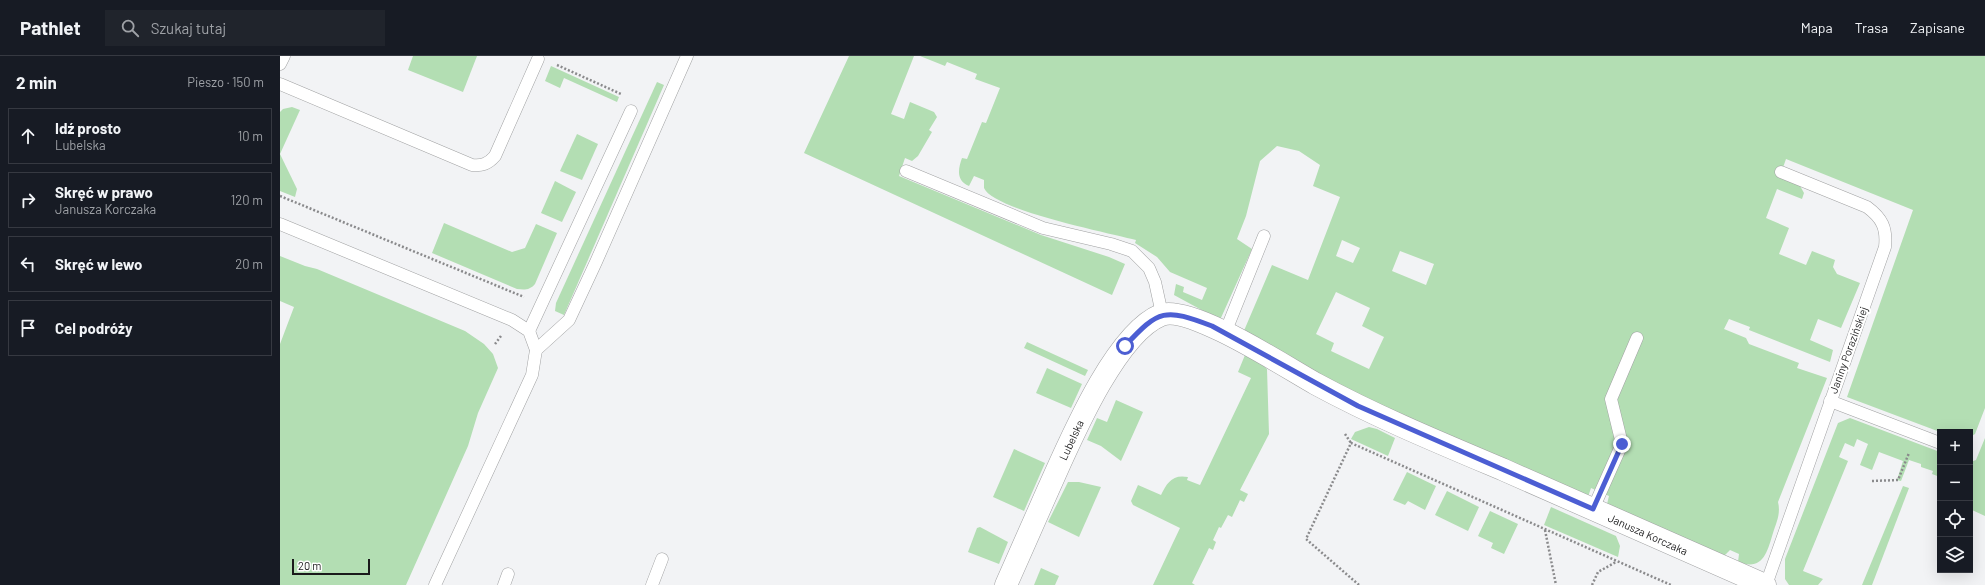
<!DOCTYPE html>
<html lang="pl">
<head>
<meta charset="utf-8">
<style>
	:root { --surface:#171b24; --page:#20242c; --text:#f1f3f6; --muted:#9ea1a6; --line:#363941 }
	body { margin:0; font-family:Barlow,sans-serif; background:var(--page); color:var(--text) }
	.controls { position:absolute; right:12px; bottom:12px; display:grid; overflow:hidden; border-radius:0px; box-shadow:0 4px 16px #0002 }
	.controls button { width:36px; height:36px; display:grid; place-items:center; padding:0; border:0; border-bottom:1px solid var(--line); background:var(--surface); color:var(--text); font:20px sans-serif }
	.scale { position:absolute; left:12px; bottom:10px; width:78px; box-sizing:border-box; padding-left:4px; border:2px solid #1a1a1b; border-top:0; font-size:11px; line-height:14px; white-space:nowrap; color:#1a1a1b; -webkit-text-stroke:3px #fff; paint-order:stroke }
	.stop { position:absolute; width:12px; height:12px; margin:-9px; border:3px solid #4c5ed3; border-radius:50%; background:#fff }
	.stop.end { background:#4c5ed3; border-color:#fff; box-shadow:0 1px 4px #0008 }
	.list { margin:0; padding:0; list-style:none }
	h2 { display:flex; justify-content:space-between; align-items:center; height:52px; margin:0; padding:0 16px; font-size:17px }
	h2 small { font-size:13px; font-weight:400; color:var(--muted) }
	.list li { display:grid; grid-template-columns:26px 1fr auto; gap:12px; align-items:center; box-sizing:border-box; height:56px; margin:0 8px 8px; padding:0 8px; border:1px solid var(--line); border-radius:0px }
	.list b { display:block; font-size:15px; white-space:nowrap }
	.list p { margin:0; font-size:13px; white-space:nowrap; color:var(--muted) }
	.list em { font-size:13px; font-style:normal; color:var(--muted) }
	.icon { flex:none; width:22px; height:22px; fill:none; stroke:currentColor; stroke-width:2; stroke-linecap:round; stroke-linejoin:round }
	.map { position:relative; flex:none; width:1705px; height:529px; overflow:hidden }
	header { display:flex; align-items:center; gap:24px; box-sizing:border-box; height:56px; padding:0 20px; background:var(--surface); border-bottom:1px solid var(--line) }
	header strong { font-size:19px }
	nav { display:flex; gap:22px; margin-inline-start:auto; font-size:14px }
	.search { width:280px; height:36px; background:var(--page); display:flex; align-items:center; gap:10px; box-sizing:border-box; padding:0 14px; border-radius:0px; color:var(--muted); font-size:15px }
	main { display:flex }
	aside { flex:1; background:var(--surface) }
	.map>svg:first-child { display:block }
	.green { fill:#b3deb3; fill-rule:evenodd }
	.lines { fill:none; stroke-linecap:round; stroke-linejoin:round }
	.service-casing { stroke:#a0a1a2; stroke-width:13 }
	.minor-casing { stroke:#a0a1a2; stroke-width:23 }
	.path { stroke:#8a8a8c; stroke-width:2.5; stroke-dasharray:2 2; stroke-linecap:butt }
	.service { stroke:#fff; stroke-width:12 }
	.minor { stroke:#fff; stroke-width:22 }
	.route { stroke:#4c5ed3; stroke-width:5 }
	.labels { text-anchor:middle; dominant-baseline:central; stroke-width:4; stroke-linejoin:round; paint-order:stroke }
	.street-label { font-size:11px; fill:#1a1a1b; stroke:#fff }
</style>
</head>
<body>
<header>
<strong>Pathlet</strong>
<div class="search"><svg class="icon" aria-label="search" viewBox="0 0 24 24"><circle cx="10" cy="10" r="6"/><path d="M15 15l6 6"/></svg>Szukaj tutaj</div>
<nav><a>Mapa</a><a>Trasa</a><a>Zapisane</a></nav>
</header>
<main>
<aside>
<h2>2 min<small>Pieszo · 150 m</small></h2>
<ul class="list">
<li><svg class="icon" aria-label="ahead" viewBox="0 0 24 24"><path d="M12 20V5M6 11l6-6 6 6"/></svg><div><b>Idź prosto</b><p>Lubelska</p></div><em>10 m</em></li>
<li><svg class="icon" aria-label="right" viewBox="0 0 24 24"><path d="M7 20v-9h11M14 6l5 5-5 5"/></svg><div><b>Skręć w prawo</b><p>Janusza Korczaka</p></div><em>120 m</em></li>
<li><svg class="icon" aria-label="left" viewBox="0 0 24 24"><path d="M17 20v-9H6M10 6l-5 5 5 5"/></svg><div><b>Skręć w lewo</b></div><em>20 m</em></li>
<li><svg class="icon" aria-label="arrive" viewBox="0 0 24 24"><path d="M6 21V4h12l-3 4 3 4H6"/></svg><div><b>Cel podróży</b></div></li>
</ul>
</aside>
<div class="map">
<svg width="1705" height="529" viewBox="0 0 1705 529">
	<rect width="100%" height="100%" fill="#f2f3f5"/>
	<!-- green -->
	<g class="green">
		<path d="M133,0H197L183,36L128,14Z"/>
		<path d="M569,0H634L611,58L624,63L630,46L654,56L657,61L649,74L652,76L638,100L632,105L625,102L619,120L761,179L829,201L845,208L832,239L524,97Z"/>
		<path d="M640,0H1705V352L1695,378L1690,381V376H1660L1567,341L1633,154L1506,103L1500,120L1519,128L1524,137L1522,143L1497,133L1486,162L1509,172L1499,198L1526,209L1532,195L1555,204L1553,211L1557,218L1580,227L1561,272L1538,263L1530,284L1553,294L1550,306L1469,274L1470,271L1449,263L1444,273L1466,282L1469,288L1519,307L1517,312L1547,322L1498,446C1501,458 1496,467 1493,477C1487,497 1483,515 1458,506L1459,498L1450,494L1444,500L1327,448L1329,440L1311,432L1308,441L1081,340L963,277L992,209L1028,224L1060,141L1033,130L1040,109L1019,95L997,90L980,105L966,160L957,183L972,193L940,264L894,239L896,228L904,231L903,236L922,244L927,232L890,216L877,201L855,187L856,184C830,177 713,154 704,132V124L694,120L689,130C676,125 678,113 682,102L687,103L702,66L706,67L720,32L695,23L697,18L667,6L665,10ZM1062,184L1080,192L1073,207L1056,200ZM1120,195L1154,208L1146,229L1112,215ZM1056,236L1090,252L1082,270L1104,281L1089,313L1051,295L1054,287L1036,278Z"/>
		<path d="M271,10L339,41L337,46L284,22L280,32L265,25Z"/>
		<path d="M377,26L384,29L284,259L275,255L276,247Z"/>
		<path d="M12,51L20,54L0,98V56L3,53Z"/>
		<path d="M297,78L318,88L302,124L280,115Z"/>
		<path d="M0,98L17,133L15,141L0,135Z"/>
		<path d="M275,125L296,136L282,166L261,157Z"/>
		<path d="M164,167L232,196L245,192L256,168L277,177L255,228C250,234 245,234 237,233L152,197Z"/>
		<path d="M0,200L25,210L37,213L185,275L204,288L213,298L218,312L198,357L188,390L126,529H0V288L14,251L0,245Z"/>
		<path d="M747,286L808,314L805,320L744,292Z"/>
		<path d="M965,299L979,306L987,313L989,378L960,434L968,438L964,446L960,444L952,461L948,459L941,472L939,471L933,484L936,486L933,494L929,492L912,527L915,529H873L900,472L853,449L851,445L858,429L881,439C887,427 892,418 908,421L907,424L920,429L971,322L958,316Z"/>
		<path d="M767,312L802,328L791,352L756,337Z"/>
		<path d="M836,344L863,356L841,405L821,390L807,384L817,362L827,366Z"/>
		<path d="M1570,362L1660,396V421L1652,418L1653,415L1641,411V408L1629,404L1621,425L1617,424L1623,405L1599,396L1592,414L1580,409L1588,388L1577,383L1574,391L1565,387L1559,401L1568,405L1523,515L1543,523L1538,529H1509L1505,523V503L1558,367Z"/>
		<path d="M1089,371L1097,373L1115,382L1108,400L1071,383L1075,376Z"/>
		<path d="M1705,382V460L1692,454L1690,460V406L1696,404Z"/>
		<path d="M734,393L765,407L744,455L713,441Z"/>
		<path d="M1127,416L1156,430L1145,454L1128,445L1125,449L1113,444Z"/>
		<path d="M788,426H799L821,431L799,481L768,466Z"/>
		<path d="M1623,430L1629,432L1592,529H1582Z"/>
		<path d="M1167,435L1199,451L1188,475L1155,459Z"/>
		<path d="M1271,451L1336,480L1340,490L1338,501L1264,469Z"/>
		<path d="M1210,455L1238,468L1224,498L1211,492L1213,487L1198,480Z"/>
		<path d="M700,471L728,486L719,508L688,496L697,472Z"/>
		<path d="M761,512L779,520L775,529H754Z"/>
	</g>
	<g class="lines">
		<defs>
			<g id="service">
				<path d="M0,8L4,0"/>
				<path d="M0,28L192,109C202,110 208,108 215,100L258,3"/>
				<path d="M626,115L763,172L831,188L852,195L869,212L875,226L882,258"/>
				<path d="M0,168L232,264L249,275L256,294L252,319L155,529"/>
				<path d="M249,275L351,55"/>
				<path d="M945,277L984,180"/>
				<path d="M256,294L289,264L316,206L407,0"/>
				<path d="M1550,345L1660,387"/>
				<path d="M1313,453L1342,388L1331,343L1357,282"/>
				<path d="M224,529L228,518"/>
				<path d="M372,529L382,503"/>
				<path d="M1486,529L1605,191C1607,172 1602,162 1587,151L1501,116"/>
			</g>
			<path id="minor" d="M726,529C740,497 754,466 768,434C788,390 834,278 881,259C910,248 1007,312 1036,328C1097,361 1160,387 1224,414C1311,452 1398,490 1485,529"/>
		</defs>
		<!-- service casing -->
		<use href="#service" class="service-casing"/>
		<!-- minor casing -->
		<use href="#minor" class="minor-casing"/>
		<!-- path -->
		<g class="path">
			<path d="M277,9L341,38"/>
			<path d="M0,140L244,241"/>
			<path d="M215,288L221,280"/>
			<path d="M1065,378L1071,387"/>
			<path d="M1592,425L1618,424L1629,397"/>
			<path d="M1265,474L1276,529"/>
			<path d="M1079,529L1026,483L1071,387L1391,529"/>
			<path d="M1312,529L1318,516L1336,506"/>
		</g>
		<!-- service -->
		<use href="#service" class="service"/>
		<!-- minor -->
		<use href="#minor" class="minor"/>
	</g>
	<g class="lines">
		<!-- route -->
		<path class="route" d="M845,290C879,253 885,252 932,270L1078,350L1313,453L1342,388"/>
	</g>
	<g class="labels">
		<!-- street labels -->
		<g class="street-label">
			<text transform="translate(1568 294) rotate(-70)">Janiny Porazińskiej</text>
			<text transform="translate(791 384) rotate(-65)">Lubelska</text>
			<text transform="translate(1368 478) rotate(24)">Janusza Korczaka</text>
		</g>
	</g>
</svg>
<div class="controls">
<button>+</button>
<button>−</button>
<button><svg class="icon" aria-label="locate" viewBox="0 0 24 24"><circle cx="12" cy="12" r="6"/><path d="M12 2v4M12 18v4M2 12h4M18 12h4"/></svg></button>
<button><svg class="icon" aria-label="layers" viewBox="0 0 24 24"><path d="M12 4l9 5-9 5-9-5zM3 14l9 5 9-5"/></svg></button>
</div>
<div class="scale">20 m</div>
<div class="stop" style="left:845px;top:290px"></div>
<div class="stop end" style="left:1342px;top:388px"></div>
</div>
</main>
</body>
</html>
